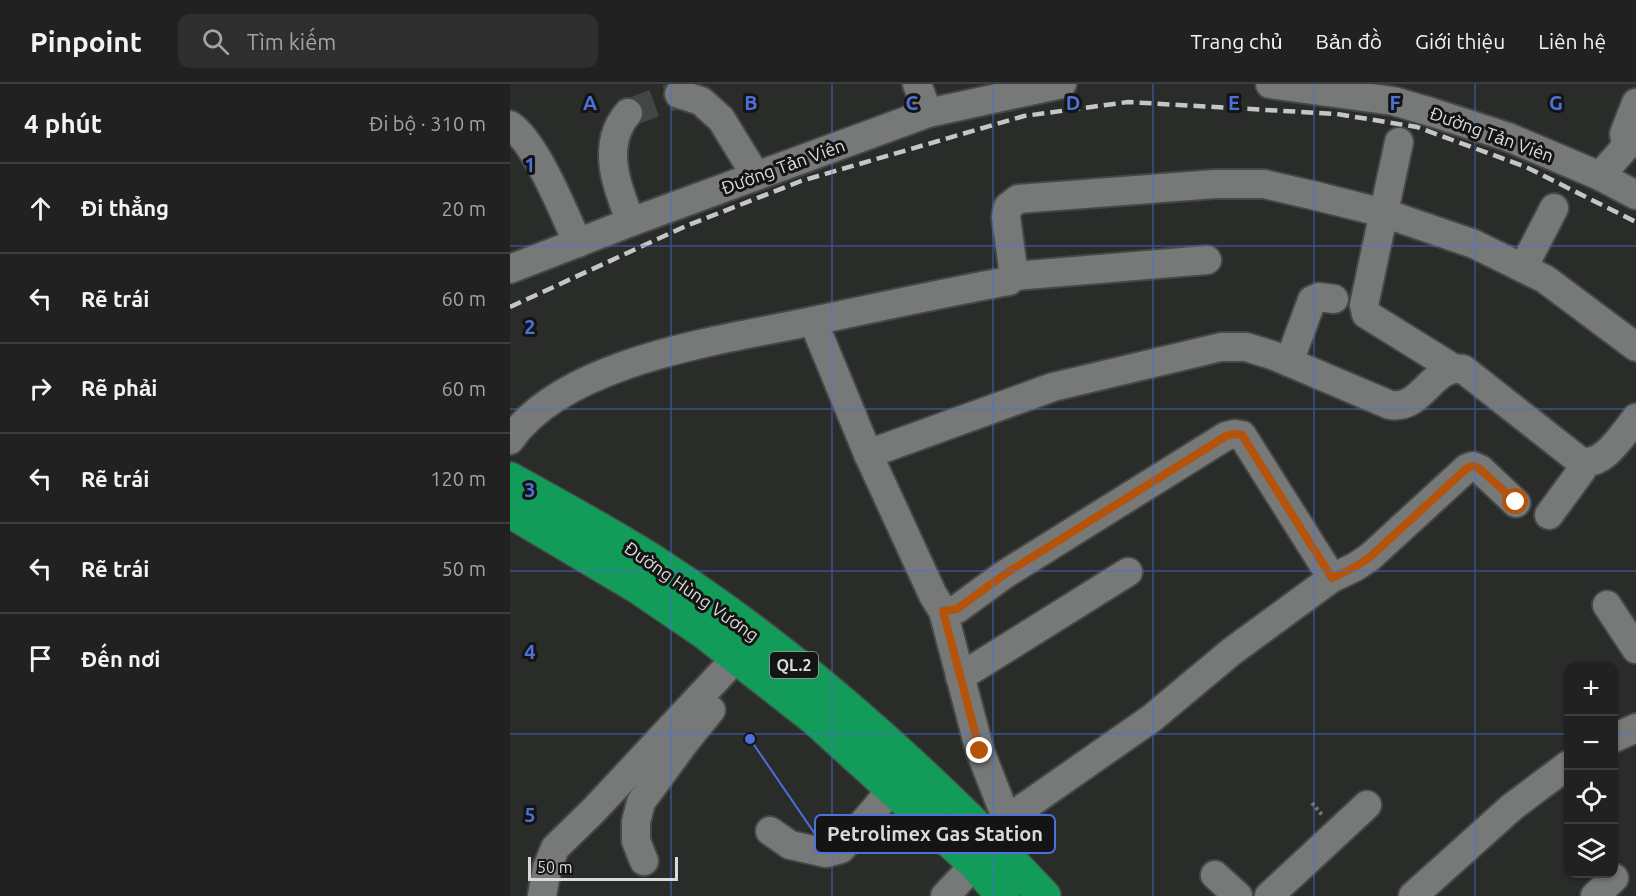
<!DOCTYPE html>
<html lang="vi">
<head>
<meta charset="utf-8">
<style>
	:root { --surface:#202120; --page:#2d2e2d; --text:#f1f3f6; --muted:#a2a3a5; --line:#3d3e3e }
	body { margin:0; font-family:Ubuntu,sans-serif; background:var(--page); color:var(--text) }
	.controls { position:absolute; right:18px; bottom:18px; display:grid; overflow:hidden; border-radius:12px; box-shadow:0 2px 4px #0004 }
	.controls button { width:54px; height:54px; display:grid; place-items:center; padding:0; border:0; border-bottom:2px solid var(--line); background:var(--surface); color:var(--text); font:30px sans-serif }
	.scale { position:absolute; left:18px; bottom:15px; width:150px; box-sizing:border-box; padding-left:6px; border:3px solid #d9dbda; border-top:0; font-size:16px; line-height:21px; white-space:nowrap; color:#d9dbda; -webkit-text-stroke:4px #131413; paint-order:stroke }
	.stop { position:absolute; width:18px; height:18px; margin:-14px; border:4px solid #b45309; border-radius:50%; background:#fff }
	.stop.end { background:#b45309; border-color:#fff; box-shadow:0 2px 6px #0008 }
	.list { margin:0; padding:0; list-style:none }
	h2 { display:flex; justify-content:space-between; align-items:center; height:78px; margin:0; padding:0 24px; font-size:26px }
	h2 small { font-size:20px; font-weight:400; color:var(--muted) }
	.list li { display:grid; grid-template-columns:39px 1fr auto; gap:18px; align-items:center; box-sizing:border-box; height:90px; padding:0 24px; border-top:2px solid var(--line) }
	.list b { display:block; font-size:22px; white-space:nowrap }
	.list em { font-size:20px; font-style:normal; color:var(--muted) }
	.icon { flex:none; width:33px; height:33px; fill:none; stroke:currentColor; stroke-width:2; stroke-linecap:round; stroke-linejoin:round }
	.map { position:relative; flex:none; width:1126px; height:812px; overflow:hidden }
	header { display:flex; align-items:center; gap:36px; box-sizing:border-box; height:84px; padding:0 30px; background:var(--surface); border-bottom:2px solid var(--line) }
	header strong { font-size:28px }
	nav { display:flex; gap:33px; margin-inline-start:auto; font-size:21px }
	.search { width:420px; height:54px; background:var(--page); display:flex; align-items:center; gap:15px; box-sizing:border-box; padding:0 21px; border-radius:12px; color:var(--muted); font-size:22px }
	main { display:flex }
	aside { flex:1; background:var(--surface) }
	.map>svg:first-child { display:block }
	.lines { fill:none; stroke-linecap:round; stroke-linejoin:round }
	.minor-tunnel { stroke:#444644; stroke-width:28; stroke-dasharray:28 14; stroke-linecap:butt }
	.minor-casing { stroke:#464847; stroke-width:32 }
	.highway-casing { stroke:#464847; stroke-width:36 }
	.path { stroke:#747674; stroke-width:4; stroke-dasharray:3 3; stroke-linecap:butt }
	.minor { stroke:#767977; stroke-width:28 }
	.highway { stroke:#129b59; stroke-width:33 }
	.rail { stroke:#c5c7c6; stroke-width:4.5; stroke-dasharray:12 6; stroke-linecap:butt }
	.route { stroke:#b45309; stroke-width:8 }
	.grid { fill:none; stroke:#4c71d8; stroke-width:1.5; stroke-opacity:0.55 }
	.labels { text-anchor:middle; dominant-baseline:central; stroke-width:6; stroke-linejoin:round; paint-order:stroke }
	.shield { fill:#131413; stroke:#9e9f9e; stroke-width:1.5 }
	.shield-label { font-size:16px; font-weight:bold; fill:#d9dbda }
	.street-label { font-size:18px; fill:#d9dbda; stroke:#131413 }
	.grid-label { font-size:20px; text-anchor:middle; font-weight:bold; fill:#4c71d8; stroke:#131413; stroke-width:6; stroke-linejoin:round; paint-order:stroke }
	.leader { fill:none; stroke:#4c71d8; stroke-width:2 }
	.callout-dot { fill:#4c71d8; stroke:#131413; stroke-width:2 }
	.callout { fill:#131413; stroke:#4c71d8; stroke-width:2 }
	.callout-label { font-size:20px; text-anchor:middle; font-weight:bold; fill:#d9dbda }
</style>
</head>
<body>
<header>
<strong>Pinpoint</strong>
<div class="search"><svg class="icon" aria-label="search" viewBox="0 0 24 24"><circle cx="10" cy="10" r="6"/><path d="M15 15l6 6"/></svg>Tìm kiếm</div>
<nav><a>Trang chủ</a><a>Bản đồ</a><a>Giới thiệu</a><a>Liên hệ</a></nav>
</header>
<main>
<aside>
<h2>4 phút<small>Đi bộ · 310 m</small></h2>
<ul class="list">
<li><svg class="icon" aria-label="ahead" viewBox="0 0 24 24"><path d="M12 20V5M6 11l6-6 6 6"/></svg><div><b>Đi thẳng</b></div><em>20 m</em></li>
<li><svg class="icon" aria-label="left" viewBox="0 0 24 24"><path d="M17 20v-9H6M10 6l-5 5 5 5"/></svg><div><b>Rẽ trái</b></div><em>60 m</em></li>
<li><svg class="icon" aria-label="right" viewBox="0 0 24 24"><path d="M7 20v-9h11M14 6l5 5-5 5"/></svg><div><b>Rẽ phải</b></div><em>60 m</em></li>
<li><svg class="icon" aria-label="left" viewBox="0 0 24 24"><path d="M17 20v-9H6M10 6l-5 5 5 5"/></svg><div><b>Rẽ trái</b></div><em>120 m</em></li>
<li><svg class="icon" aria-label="left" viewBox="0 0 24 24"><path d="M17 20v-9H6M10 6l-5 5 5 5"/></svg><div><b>Rẽ trái</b></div><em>50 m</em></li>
<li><svg class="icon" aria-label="arrive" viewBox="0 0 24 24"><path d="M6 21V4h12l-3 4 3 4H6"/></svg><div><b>Đến nơi</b></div></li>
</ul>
</aside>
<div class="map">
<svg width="1126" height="812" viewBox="0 0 1126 812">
	<rect width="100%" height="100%" fill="#2a2c2a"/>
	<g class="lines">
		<!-- minor-tunnel -->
		<path class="minor-tunnel" d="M118,29L169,10"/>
		<defs>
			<g id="minor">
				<path d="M407,0L418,29"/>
				<path d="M760,0L883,17L921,28L998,53L1090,92L1126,111"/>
				<path d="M169,10L191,17L211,35L246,92"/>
				<path d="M118,29C90,61 107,104 121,138"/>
				<path d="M0,41C27,60 53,128 68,159"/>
				<path d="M889,58L854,221L856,230L943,284"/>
				<path d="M1116,63L1114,50L1126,19"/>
				<path d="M1090,92L1126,51"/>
				<path d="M1013,184L1044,124"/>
				<path d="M0,185L121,138L418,29L552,0"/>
				<path d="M504,192L697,176"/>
				<path d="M303,237L358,370L423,511L433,527L447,525L495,490L716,352L725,350L732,351L822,494"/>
				<path d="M779,278L802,216L809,213L824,215"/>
				<path d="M0,356C55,276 213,256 303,237C368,223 433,209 499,197L504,192L496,133L498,123L508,115L705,100H754L806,112L874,129L964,160L1035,195L1126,263"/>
				<path d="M358,370L543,303L711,263H736L762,271L880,321C913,326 922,280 953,285L1070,377L1072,386L1039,431"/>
				<path d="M1070,377C1093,384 1113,350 1126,334"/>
				<path d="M1097,521L1126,565"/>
				<path d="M433,527L470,667L497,736"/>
				<path d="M450,593L618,488"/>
				<path d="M1104,654L1126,644"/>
				<path d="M260,747L280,761L316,769L331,765L382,705"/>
				<path d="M476,750L642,634L721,568L822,494L845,483L860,473L957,384L963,382L970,385L1006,419"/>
				<path d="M134,777L126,757V738L131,718L175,658L201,626"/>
				<path d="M705,791L728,812"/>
				<path d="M32,812L37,784L45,764L84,726L226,574"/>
				<path d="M435,812L465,780"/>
				<path d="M759,812L857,721"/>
				<path d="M903,812L1002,723L1058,681"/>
				<path d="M1085,812L1104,794"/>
			</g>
			<g id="highway">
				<path d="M0,395C50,423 101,450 149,481C289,572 420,691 534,812"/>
				<path d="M0,427L128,503L194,548L304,634L465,780L493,812"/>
			</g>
		</defs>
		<!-- minor casing -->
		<use href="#minor" class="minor-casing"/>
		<!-- highway casing -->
		<use href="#highway" class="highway-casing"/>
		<!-- path -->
		<path class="path" d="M802,719L813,732"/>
		<!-- minor -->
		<use href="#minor" class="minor"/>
		<!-- highway -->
		<use href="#highway" class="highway"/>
		<!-- rail -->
		<path class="rail" d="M0,223L176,142L291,97L514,32L618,18L827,30L907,43L1016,83L1126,138"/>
	</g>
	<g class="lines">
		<!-- route -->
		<path class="route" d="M470,667L433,527L447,525L495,490L716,352L725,350L732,351L822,494L845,483L860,473L957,384L963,382L970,385L1006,418"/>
	</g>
	<!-- grid -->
	<path class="grid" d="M161,0V812M322,0V812M483,0V812M643,0V812M804,0V812M965,0V812M0,162H1126M0,325H1126M0,487H1126M0,650H1058M1104,650H1126"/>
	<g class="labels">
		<!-- shield labels -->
		<rect class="shield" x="260" y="568" width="48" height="26" rx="4.5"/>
		<g class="shield-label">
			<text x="284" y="581">QL.2</text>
		</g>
		<!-- street labels -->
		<g class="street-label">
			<text transform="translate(982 50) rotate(20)">Đường Tản Viên</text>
			<text transform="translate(273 82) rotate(-20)">Đường Tản Viên</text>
			<text transform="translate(182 507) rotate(35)">Đường Hùng Vương</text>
		</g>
	</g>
	<g class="grid-label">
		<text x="80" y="26">A</text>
		<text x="241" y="26">B</text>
		<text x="402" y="26">C</text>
		<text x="563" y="26">D</text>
		<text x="724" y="26">E</text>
		<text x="885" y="26">F</text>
		<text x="1046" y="26">G</text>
		<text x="20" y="88">1</text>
		<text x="20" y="250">2</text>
		<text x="20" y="413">3</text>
		<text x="20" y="575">4</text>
		<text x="20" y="738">5</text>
	</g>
	<!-- callouts -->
	<path class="leader" d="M240 655L305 750"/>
	<circle class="callout-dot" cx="240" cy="655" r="6"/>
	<rect class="callout" x="305" y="731" width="240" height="38" rx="6"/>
	<g class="callout-label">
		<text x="425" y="757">Petrolimex Gas Station</text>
	</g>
</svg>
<div class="controls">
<button>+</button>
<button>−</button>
<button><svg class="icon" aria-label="locate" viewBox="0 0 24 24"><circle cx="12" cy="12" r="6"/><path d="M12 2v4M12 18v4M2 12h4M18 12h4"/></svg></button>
<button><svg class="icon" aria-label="layers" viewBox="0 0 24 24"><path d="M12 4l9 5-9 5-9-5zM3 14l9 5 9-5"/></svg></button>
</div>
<div class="scale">50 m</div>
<div class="stop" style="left:1006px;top:418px"></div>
<div class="stop end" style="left:470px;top:667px"></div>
</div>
</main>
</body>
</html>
